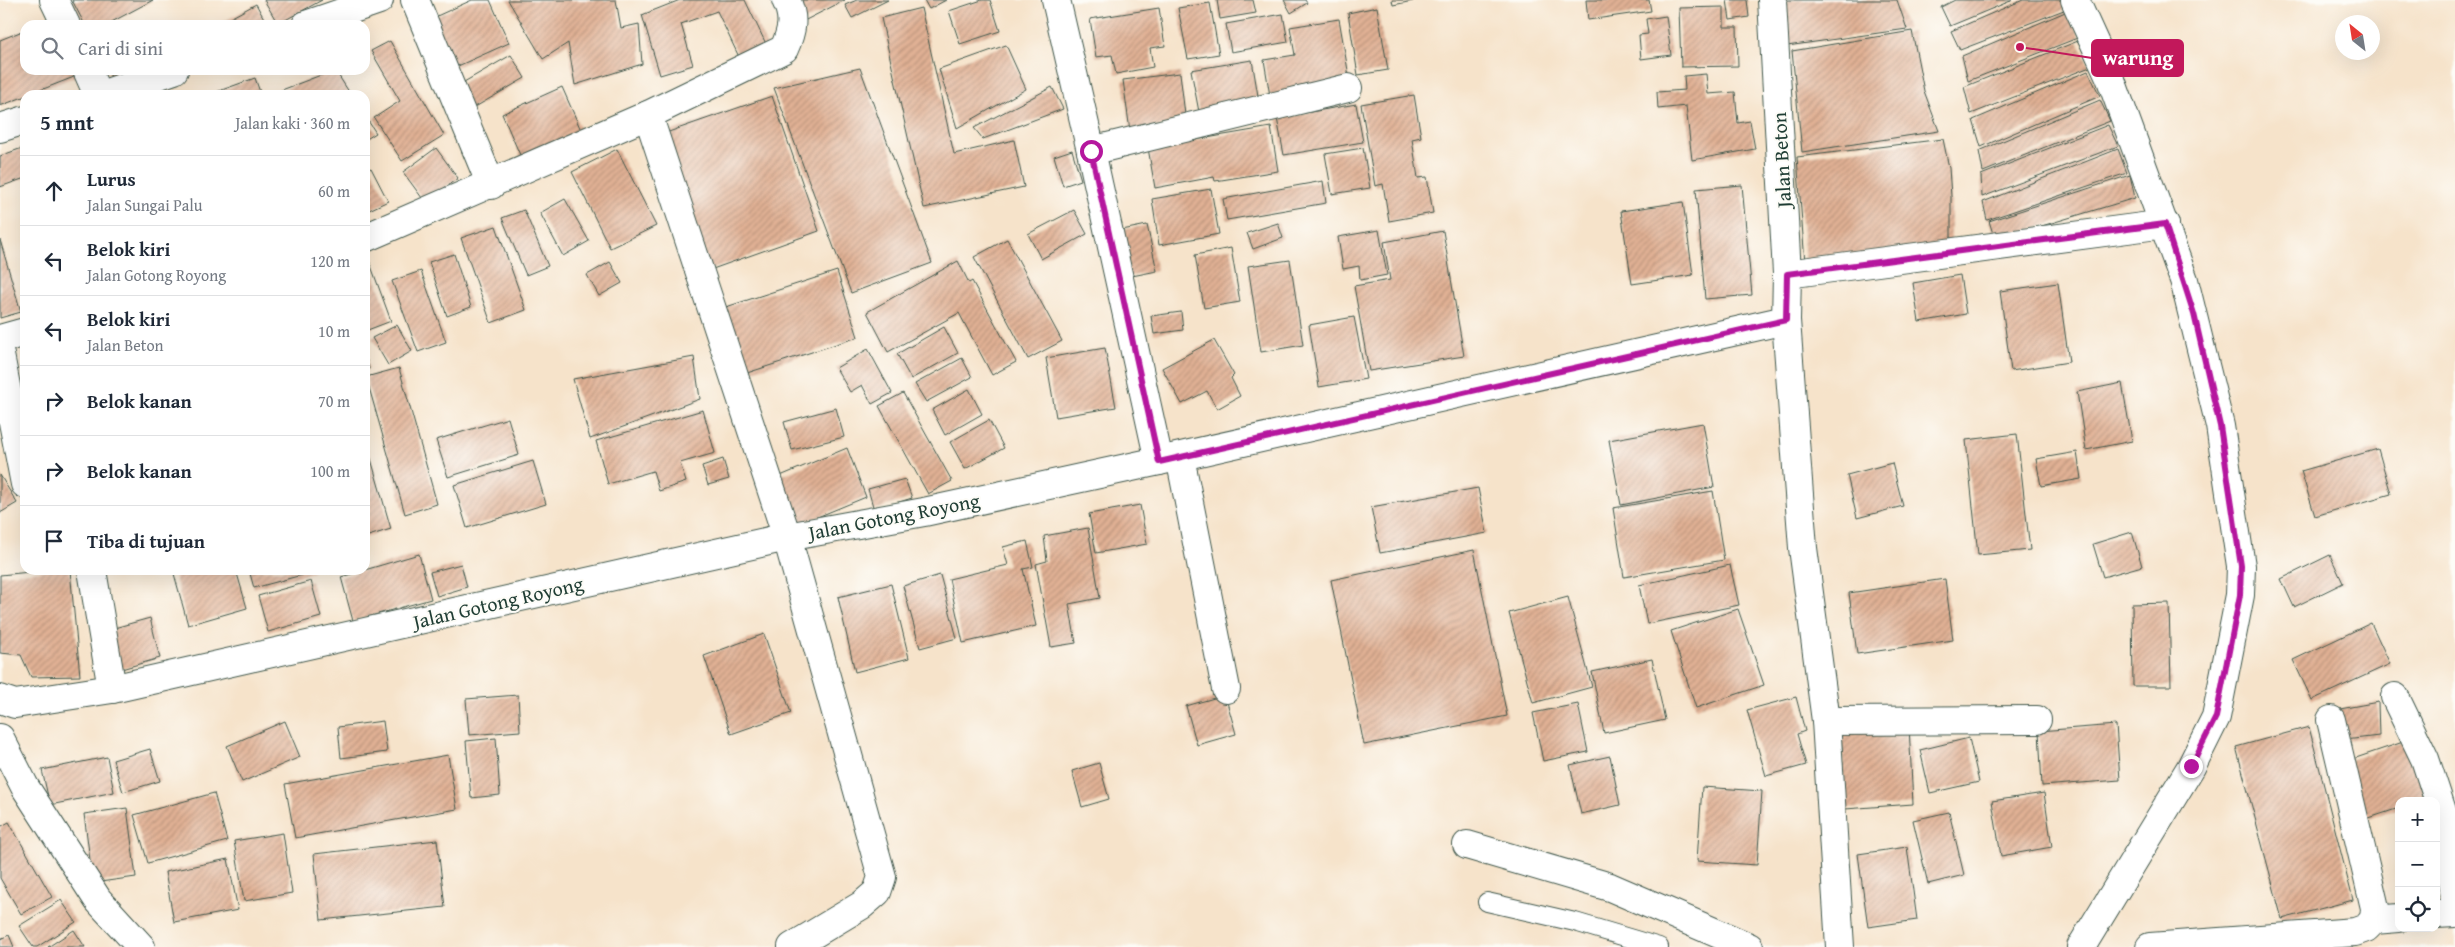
<!DOCTYPE html>
<html lang="id">
<head>
<meta charset="utf-8">
<style>
	:root { --surface:#fff; --page:#f2f2f3; --text:#1f2937; --muted:#747a83; --line:#e0e1e3 }
	body { margin:0; font-family:"Gentium Book Plus",serif; background:var(--page); color:var(--text) }
	.controls { position:absolute; right:15px; bottom:15px; display:grid; overflow:hidden; border-radius:10px; box-shadow:0 5px 20px #0002 }
	.controls button { width:45px; height:45px; display:grid; place-items:center; padding:0; border:0; border-bottom:1px solid var(--line); background:var(--surface); color:var(--text); font:25px sans-serif }
	.compass { position:absolute; left:2335px; top:15px; width:45px; height:45px; border-radius:50%; background:var(--surface); box-shadow:0 5px 20px #0002; rotate:330deg }
	.stop { position:absolute; width:15px; height:15px; margin:-11px; border:4px solid #b5179e; border-radius:50%; background:#fff }
	.stop.end { background:#b5179e; border-color:#fff; box-shadow:0 1px 5px #0008 }
	.list { margin:0; padding:0; list-style:none }
	h2 { display:flex; justify-content:space-between; align-items:center; height:65px; margin:0; padding:0 20px; font-size:21px }
	h2 small { font-size:16px; font-weight:400; color:var(--muted) }
	.list li { display:grid; grid-template-columns:32px 1fr auto; gap:15px; align-items:center; box-sizing:border-box; height:70px; padding:0 20px; border-top:1px solid var(--line) }
	.list b { display:block; font-size:19px; white-space:nowrap }
	.list p { margin:0; font-size:16px; white-space:nowrap; color:var(--muted) }
	.list em { font-size:16px; font-style:normal; color:var(--muted) }
	.icon { flex:none; width:28px; height:28px; fill:none; stroke:currentColor; stroke-width:2; stroke-linecap:round; stroke-linejoin:round }
	.map { position:relative; flex:none; width:2455px; height:947px; overflow:hidden }
	.search { position:absolute; background:var(--surface); box-shadow:0 5px 20px #0002; left:20px; top:20px; width:350px; height:55px; display:flex; align-items:center; gap:12px; box-sizing:border-box; padding:0 18px; border-radius:15px; color:var(--muted); font-size:19px }
	.panel { position:absolute; background:var(--surface); box-shadow:0 5px 20px #0002; left:20px; top:90px; width:350px; height:485px; border-radius:15px }
	.map>svg:first-child { display:block }
	.building { fill:url(#building-hatch) }
	.lines { fill:none; stroke-linecap:round; stroke-linejoin:round }
	.service-casing { stroke:#3f564a; stroke-width:20 }
	.minor-casing { stroke:#3f564a; stroke-width:30 }
	.tertiary-casing { stroke:#3f564a; stroke-width:30 }
	.secondary-casing { stroke:#3f564a; stroke-width:30 }
	.service { stroke:#fff; stroke-width:18 }
	.minor { stroke:#fff; stroke-width:28 }
	.tertiary { stroke:#fff; stroke-width:28 }
	.secondary { stroke:#fff; stroke-width:28 }
	.route { stroke:#b5179e; stroke-width:6 }
	.labels { text-anchor:middle; dominant-baseline:central; stroke-width:4; stroke-linejoin:round; paint-order:stroke }
	.street-label { font-size:20px; fill:#1f3d34; stroke:#fdfcf7 }
	.leader { fill:none; stroke:#c2185b; stroke-width:2 }
	.callout-dot { fill:#c2185b; stroke:#fdfcf7; stroke-width:2 }
	.callout { fill:#c2185b; stroke:#c2185b; stroke-width:2 }
	.callout-label { font-size:21px; text-anchor:middle; font-weight:bold; fill:#fff }
</style>
</head>
<body>
<div class="map">
<svg width="2455" height="947" viewBox="0 0 2455 947">
	<defs>
		<pattern id="building-hatch" width="6" height="6" patternUnits="userSpaceOnUse" patternTransform="scale(1.25)"><rect width="6" height="6" fill="#e1b194"/><path d="M-1 1l2-2M0 6l6-6M5 7l2-2" fill="none" stroke="#b6917a"/></pattern>
	</defs>
	<rect width="100%" height="100%" fill="#fdfcf7"/>
	<filter id="ink" filterUnits="userSpaceOnUse"><feTurbulence type="fractalNoise" baseFrequency=".02" numOctaves="2"/><feDisplacementMap in="SourceGraphic" scale="10" xChannelSelector="R" yChannelSelector="G"/><feConvolveMatrix kernelMatrix="1 2 1 2 8 2 1 2 1" color-interpolation-filters="sRGB"/></filter>
	<filter id="wash" filterUnits="userSpaceOnUse"><feTurbulence type="fractalNoise" baseFrequency=".0096" numOctaves="4" result="noise"/><feDisplacementMap in="SourceGraphic" scale="20" xChannelSelector="R" yChannelSelector="G"/><feGaussianBlur stdDeviation="1.12" result="paint"/><feColorMatrix in="noise" values="0 0 0 0 0 0 0 0 0 0 0 0 0 0 0 0 0 1.4 0 .05"/><feComposite in="paint" operator="in"/></filter>
	<g filter="url(#wash)">
		<rect width="100%" height="100%" fill="#f6e3ca"/>
		<g id="blocks">
			<!-- building -->
			<g class="building">
				<path d="M72,0H153L106,25H85Z"/>
				<path d="M264,0H322L278,24Z"/>
				<path d="M472,0H490L509,43L449,70L426,21Z"/>
				<path d="M508,0H616L621,28L639,24L642,64L575,85L568,43L543,59Z"/>
				<path d="M680,0H745L767,46L740,59L717,11L681,24L693,65L660,75L642,15Z"/>
				<path d="M789,0H845L800,23Z"/>
				<path d="M857,0H888L852,18L845,5Z"/>
				<path d="M924,0H946L929,9Z"/>
				<path d="M982,0H990L1000,31L960,44L949,11Z"/>
				<path d="M1217,0H1253L1256,13L1220,19Z"/>
				<path d="M1284,0H1305L1307,3L1291,13Z"/>
				<path d="M1392,0H1413V1L1393,5Z"/>
				<path d="M1586,0H1649L1651,11L1588,20Z"/>
				<path d="M1727,0H1747L1749,17L1730,20Z"/>
				<path d="M1786,0H1897L1907,29L1787,46Z"/>
				<path d="M1955,0H2013L1950,26L1941,7Z"/>
				<path d="M2023,0H2066L2069,8L1960,50L1951,31Z"/>
				<path d="M1210,3L1219,54L1188,59L1178,8Z"/>
				<path d="M256,4L267,24L222,25L221,23Z"/>
				<path d="M1377,7L1388,70L1358,75L1348,13Z"/>
				<path d="M1724,7V27H1737L1738,66L1681,67L1679,8Z"/>
				<path d="M921,8L954,154L1014,140L1024,187L924,208L881,18Z"/>
				<path d="M1159,8L1165,46L1150,48L1153,67L1116,74L1112,55L1096,57L1090,19Z"/>
				<path d="M2070,10L2080,37L1968,81L1962,56Z"/>
				<path d="M1283,14L1288,42L1231,52L1226,24Z"/>
				<path d="M1666,16L1671,55L1641,59L1639,35L1648,34L1646,19Z"/>
				<path d="M1339,19L1350,82L1270,96L1264,60L1295,55L1290,27Z"/>
				<path d="M25,30V70H77L79,75L0,106V40Z"/>
				<path d="M1912,31L1924,91L1939,131L1802,152L1792,51Z"/>
				<path d="M390,41L444,135L402,161L374,118L400,101L371,51Z"/>
				<path d="M2078,41L2090,67L1971,114L1964,87Z"/>
				<path d="M1006,45L1026,89L957,128L939,69Z"/>
				<path d="M511,55L525,78L470,110L457,86Z"/>
				<path d="M1252,60L1259,102L1199,112L1191,70Z"/>
				<path d="M860,68L932,263L851,293L774,88Z"/>
				<path d="M108,70H139L112,80Z"/>
				<path d="M335,70L351,95L274,93L334,70Z"/>
				<path d="M2088,71L2100,96L1981,147L1973,120Z"/>
				<path d="M1180,73L1186,123L1130,131L1123,80Z"/>
				<path d="M1706,74L1708,94L1735,92L1738,123L1750,121L1755,149L1692,160L1686,106L1658,109L1657,92L1685,90L1684,76Z"/>
				<path d="M255,78L261,95H208Z"/>
				<path d="M562,87L584,137L524,164L502,114Z"/>
				<path d="M1052,87L1063,109L983,139L974,128Z"/>
				<path d="M1414,95L1421,137L1412,139L1418,178L1427,177L1433,213L1389,221L1383,184L1375,186L1361,104Z"/>
				<path d="M772,96L819,231L707,271L660,135Z"/>
				<path d="M2100,100L2110,121L1983,172L1979,151Z"/>
				<path d="M1356,104L1363,142L1284,155L1277,118Z"/>
				<path d="M365,116L376,133L365,140Z"/>
				<path d="M2108,125L2118,146L1982,197L1981,175Z"/>
				<path d="M1271,127L1278,171L1215,181L1214,177L1155,188L1148,148Z"/>
				<path d="M1943,139L1949,168L1951,196V244L1805,263L1797,157Z"/>
				<path d="M25,147V178L0,187V156Z"/>
				<path d="M436,148L458,178L425,202L403,172Z"/>
				<path d="M1363,148L1370,188L1332,194L1325,154Z"/>
				<path d="M617,149L656,226L610,248L572,172Z"/>
				<path d="M2118,149L2127,173L1987,220L1983,202Z"/>
				<path d="M1072,150L1081,180L1063,186L1054,156Z"/>
				<path d="M371,168L388,201L365,212V171Z"/>
				<path d="M2130,175L2135,198L1995,240L1989,221Z"/>
				<path d="M1323,181L1326,203L1227,220L1223,199Z"/>
				<path d="M1742,185L1752,295L1705,299L1696,189Z"/>
				<path d="M1211,189L1219,234L1159,245L1152,199Z"/>
				<path d="M565,199L589,241L563,256L540,213Z"/>
				<path d="M1683,202L1693,275L1632,284L1621,211Z"/>
				<path d="M524,210L548,266L526,275L502,218Z"/>
				<path d="M1074,210L1087,234L1041,259L1028,234Z"/>
				<path d="M1278,223L1283,238L1253,249L1247,233Z"/>
				<path d="M1147,225L1157,271L1127,277L1117,231Z"/>
				<path d="M496,226L526,310L491,323L461,238Z"/>
				<path d="M1379,230L1387,275L1360,280L1359,266L1343,269L1338,237Z"/>
				<path d="M1443,231L1464,356L1369,371L1354,286L1390,280L1384,242Z"/>
				<path d="M1007,239L1062,341L1028,359L974,257Z"/>
				<path d="M0,240L21,312L0,318Z"/>
				<path d="M1231,248L1240,302L1204,308L1195,255Z"/>
				<path d="M454,254L471,307L447,316L429,262Z"/>
				<path d="M367,255L391,321L365,331V256Z"/>
				<path d="M1290,260L1303,345L1261,352L1248,266Z"/>
				<path d="M958,261L969,283L972,281L1016,362L992,375L959,313L888,352L867,312Z"/>
				<path d="M610,262L622,283L599,296L587,275Z"/>
				<path d="M421,271L446,342L418,352L392,281Z"/>
				<path d="M837,271L858,337L747,373L726,307Z"/>
				<path d="M1960,275L1966,314L1919,322L1913,283Z"/>
				<path d="M2058,283L2069,362L2011,371L2000,291Z"/>
				<path d="M1181,312L1183,330L1154,334L1151,316Z"/>
				<path d="M1354,317L1366,379L1319,387L1309,325Z"/>
				<path d="M397,325L412,351L388,365L372,338Z"/>
				<path d="M944,327L958,353L911,379L897,354Z"/>
				<path d="M1214,340L1234,375L1231,378L1240,396L1217,409L1207,391L1182,404L1162,368Z"/>
				<path d="M1105,348L1116,407L1056,417L1046,358Z"/>
				<path d="M868,349L892,393L872,404L862,385L850,392L836,368Z"/>
				<path d="M365,354L369,369L365,370Z"/>
				<path d="M694,357L700,399L590,439L573,379Z"/>
				<path d="M962,358L972,377L926,402L915,384Z"/>
				<path d="M399,368L437,504L405,514L366,377Z"/>
				<path d="M2122,383L2132,441L2086,450L2077,392Z"/>
				<path d="M25,388V422L13,392Z"/>
				<path d="M969,389L982,414L945,435L932,410Z"/>
				<path d="M903,393L952,481L928,494L879,406Z"/>
				<path d="M836,408L844,437L792,450L784,422Z"/>
				<path d="M703,410L715,453L680,463L686,482L659,491L653,471L608,484L596,441Z"/>
				<path d="M508,418L519,455L448,477L436,440Z"/>
				<path d="M989,420L1004,448L965,469L950,442Z"/>
				<path d="M1703,423L1714,487L1621,505L1609,440Z"/>
				<path d="M2017,434L2030,550L1978,555L1966,440Z"/>
				<path d="M365,438L391,529L365,537Z"/>
				<path d="M847,448L866,497L798,525L778,477Z"/>
				<path d="M2378,449L2391,494L2315,516L2301,471Z"/>
				<path d="M2077,452L2081,479L2041,486L2036,459Z"/>
				<path d="M723,459L729,479L708,485L702,466Z"/>
				<path d="M533,461L546,504L467,528L454,485Z"/>
				<path d="M1892,463L1903,506L1857,518L1847,475Z"/>
				<path d="M0,475L17,503L0,513Z"/>
				<path d="M905,479L912,498L874,510L868,489Z"/>
				<path d="M1478,488L1487,533L1380,553L1371,507Z"/>
				<path d="M1713,491L1724,560L1624,577L1613,508Z"/>
				<path d="M1140,505L1147,544L1096,553L1089,514Z"/>
				<path d="M1088,528L1100,598L1069,604L1076,643L1051,647L1036,564L1047,561L1044,536Z"/>
				<path d="M2132,532L2142,566L2103,577L2093,544Z"/>
				<path d="M1027,541L1033,567L1023,569L1036,626L963,643L949,579L1008,565L1003,547Z"/>
				<path d="M1474,550L1507,716L1364,745L1331,580Z"/>
				<path d="M419,554L431,599L353,621L341,577Z"/>
				<path d="M2330,555L2343,583L2294,607L2281,579Z"/>
				<path d="M461,564L467,587L437,596L430,572Z"/>
				<path d="M1730,565L1739,605L1647,624L1639,585Z"/>
				<path d="M50,570H70L80,676L31,677L21,655L0,653V575Z"/>
				<path d="M173,570H236L247,608L188,625Z"/>
				<path d="M249,570H313V572L254,588Z"/>
				<path d="M940,575L957,638L920,648L903,586Z"/>
				<path d="M1945,579L1953,640L1857,654L1849,593Z"/>
				<path d="M311,581L321,617L268,632L258,596Z"/>
				<path d="M891,584L909,658L855,672L838,597Z"/>
				<path d="M1568,597L1592,687L1533,703L1509,613Z"/>
				<path d="M2169,603L2171,686H2133L2132,604Z"/>
				<path d="M1738,609L1764,685L1696,708L1671,631Z"/>
				<path d="M150,618L160,658L118,670L107,630Z"/>
				<path d="M2371,623L2390,664L2312,700L2293,660Z"/>
				<path d="M764,634L791,713L731,734L704,656Z"/>
				<path d="M1652,659L1665,720L1604,733L1592,672Z"/>
				<path d="M518,695L520,731L469,735L466,699Z"/>
				<path d="M1225,695L1236,734L1197,745L1186,706Z"/>
				<path d="M1796,697L1805,731L1797,734L1806,765L1766,776L1747,710Z"/>
				<path d="M2378,702L2379,736L2345,740L2340,709Z"/>
				<path d="M1578,704L1588,752L1543,761L1533,713Z"/>
				<path d="M285,721L300,757L242,782L227,746Z"/>
				<path d="M383,721L387,752L341,758L338,727Z"/>
				<path d="M2116,725L2120,780L2042,786L2039,731Z"/>
				<path d="M1909,726L1913,804L1845,809L1841,731Z"/>
				<path d="M2309,727L2353,900L2282,919L2236,747Z"/>
				<path d="M496,738L500,795L471,798L466,741Z"/>
				<path d="M1969,738L1979,782L1930,793L1920,750Z"/>
				<path d="M2409,740L2428,798L2420,801H2399V808L2366,819L2347,761Z"/>
				<path d="M150,749L160,781L123,792L113,760Z"/>
				<path d="M448,755L457,809L295,838L285,784Z"/>
				<path d="M1610,756L1620,805L1581,814L1570,765Z"/>
				<path d="M107,757L114,792L50,805L42,770Z"/>
				<path d="M1099,763L1109,799L1082,807L1072,771Z"/>
				<path d="M1702,787L1762,791L1757,865L1697,861Z"/>
				<path d="M214,793L227,841L148,863L134,815Z"/>
				<path d="M2044,793L2052,847L2001,856L1992,801Z"/>
				<path d="M127,808L136,877L93,883L84,814Z"/>
				<path d="M1949,812L1964,875L1928,884L1913,820Z"/>
				<path d="M9,822L52,897L21,914L0,878V827Z"/>
				<path d="M283,833L292,893L244,901L234,841Z"/>
				<path d="M437,840L445,907L321,920L314,854Z"/>
				<path d="M1907,847L1917,920L1868,927L1858,854Z"/>
				<path d="M228,859L238,910L174,922L165,872Z"/>
				<path d="M61,900L76,922L37,947H33L19,926Z"/>
				<path d="M74,930L85,947H48Z"/>
				<path d="M9,935L14,947H0V939Z"/>
			</g>
		</g>
	</g>
	<g filter="url(#ink)">
		<use href="#blocks" fill-opacity="0" stroke="#3f564a" stroke-width="1"/>
		<g class="lines">
			<defs>
				<path id="service" d="M1487,902L1575,922L1659,947"/>
				<g id="minor">
					<path d="M54,0L66,25"/>
					<path d="M415,0L491,185"/>
					<path d="M2075,0L2110,77L2184,280L2220,426L2241,566L2240,595L2216,717L2191,767L2081,947"/>
					<path d="M306,25L379,0"/>
					<path d="M87,70L98,95"/>
					<path d="M101,95L174,70"/>
					<path d="M648,115L787,537L882,877L877,892L862,905L792,947"/>
					<path d="M0,128L25,120"/>
					<path d="M1091,151L1348,88"/>
					<path d="M365,238L648,115L784,49C792,31 795,18 786,0"/>
					<path d="M1787,274L2165,224"/>
					<path d="M1786,320L1803,548L1826,721L1840,947"/>
					<path d="M0,339L25,332"/>
					<path d="M0,355L25,484"/>
					<path d="M1180,457L1226,689"/>
					<path d="M92,570L112,689"/>
					<path d="M2395,697L2425,759L2447,826L2455,899"/>
					<path d="M2331,720L2375,908L2374,920"/>
					<path d="M1826,721L2037,720"/>
					<path d="M0,738L25,787L98,900L141,947"/>
					<path d="M1467,845L1610,887L1749,947"/>
					<path d="M2436,914L2455,913"/>
					<path d="M2150,947L2355,932L2366,928L2374,920L2399,918"/>
				</g>
				<path id="tertiary" d="M1056,0L1091,151L1159,461"/>
				<path id="secondary" d="M0,699L15,704L112,689L787,537L924,512L1159,461L1786,320L1787,274L1772,0"/>
			</defs>
			<!-- service casing -->
			<use href="#service" class="service-casing"/>
			<!-- minor casing -->
			<use href="#minor" class="minor-casing"/>
			<!-- tertiary casing -->
			<use href="#tertiary" class="tertiary-casing"/>
			<!-- secondary casing -->
			<use href="#secondary" class="secondary-casing"/>
			<!-- service -->
			<use href="#service" class="service"/>
			<!-- minor -->
			<use href="#minor" class="minor"/>
			<!-- tertiary -->
			<use href="#tertiary" class="tertiary"/>
			<!-- secondary -->
			<use href="#secondary" class="secondary"/>
		</g>
	</g>
	<g class="lines" filter="url(#ink)">
		<!-- route -->
		<path class="route" d="M1091,151L1159,462L1786,320L1787,274L2165,224L2194,314L2220,426L2241,566L2240,595L2216,717L2191,766"/>
	</g>
	<g class="labels">
		<!-- street labels -->
		<g class="street-label">
			<text transform="translate(1781 160) rotate(-93)">Jalan Beton</text>
			<text transform="translate(894 516) rotate(-11)">Jalan Gotong Royong</text>
			<text transform="translate(498 602) rotate(-13)">Jalan Gotong Royong</text>
		</g>
	</g>
	<!-- callouts -->
	<path class="leader" d="M2020 47L2092 58"/>
	<circle class="callout-dot" cx="2020" cy="47" r="5"/>
	<rect class="callout" x="2092" y="40" width="91" height="36" rx="5"/>
	<g class="callout-label">
		<text x="2138" y="65">warung</text>
	</g>
</svg>
<div class="controls">
<button>+</button>
<button>−</button>
<button><svg class="icon" aria-label="locate" viewBox="0 0 24 24"><circle cx="12" cy="12" r="6"/><path d="M12 2v4M12 18v4M2 12h4M18 12h4"/></svg></button>
</div>
<svg class="compass" viewBox="-18 -18 36 36"><path d="M0-13l5 13h-10z" fill="#e53935"/><path d="M0 13l5-13h-10z" fill="#747a83"/></svg>
<div class="stop" style="left:1091px;top:151px"></div>
<div class="stop end" style="left:2191px;top:766px"></div>
<div class="search"><svg class="icon" aria-label="search" viewBox="0 0 24 24"><circle cx="10" cy="10" r="6"/><path d="M15 15l6 6"/></svg>Cari di sini</div>
<section class="panel">
<h2>5 mnt<small>Jalan kaki · 360 m</small></h2>
<ul class="list">
<li><svg class="icon" aria-label="ahead" viewBox="0 0 24 24"><path d="M12 20V5M6 11l6-6 6 6"/></svg><div><b>Lurus</b><p>Jalan Sungai Palu</p></div><em>60 m</em></li>
<li><svg class="icon" aria-label="left" viewBox="0 0 24 24"><path d="M17 20v-9H6M10 6l-5 5 5 5"/></svg><div><b>Belok kiri</b><p>Jalan Gotong Royong</p></div><em>120 m</em></li>
<li><svg class="icon" aria-label="left" viewBox="0 0 24 24"><path d="M17 20v-9H6M10 6l-5 5 5 5"/></svg><div><b>Belok kiri</b><p>Jalan Beton</p></div><em>10 m</em></li>
<li><svg class="icon" aria-label="right" viewBox="0 0 24 24"><path d="M7 20v-9h11M14 6l5 5-5 5"/></svg><div><b>Belok kanan</b></div><em>70 m</em></li>
<li><svg class="icon" aria-label="right" viewBox="0 0 24 24"><path d="M7 20v-9h11M14 6l5 5-5 5"/></svg><div><b>Belok kanan</b></div><em>100 m</em></li>
<li><svg class="icon" aria-label="arrive" viewBox="0 0 24 24"><path d="M6 21V4h12l-3 4 3 4H6"/></svg><div><b>Tiba di tujuan</b></div></li>
</ul>
</section>
</div>
</body>
</html>
